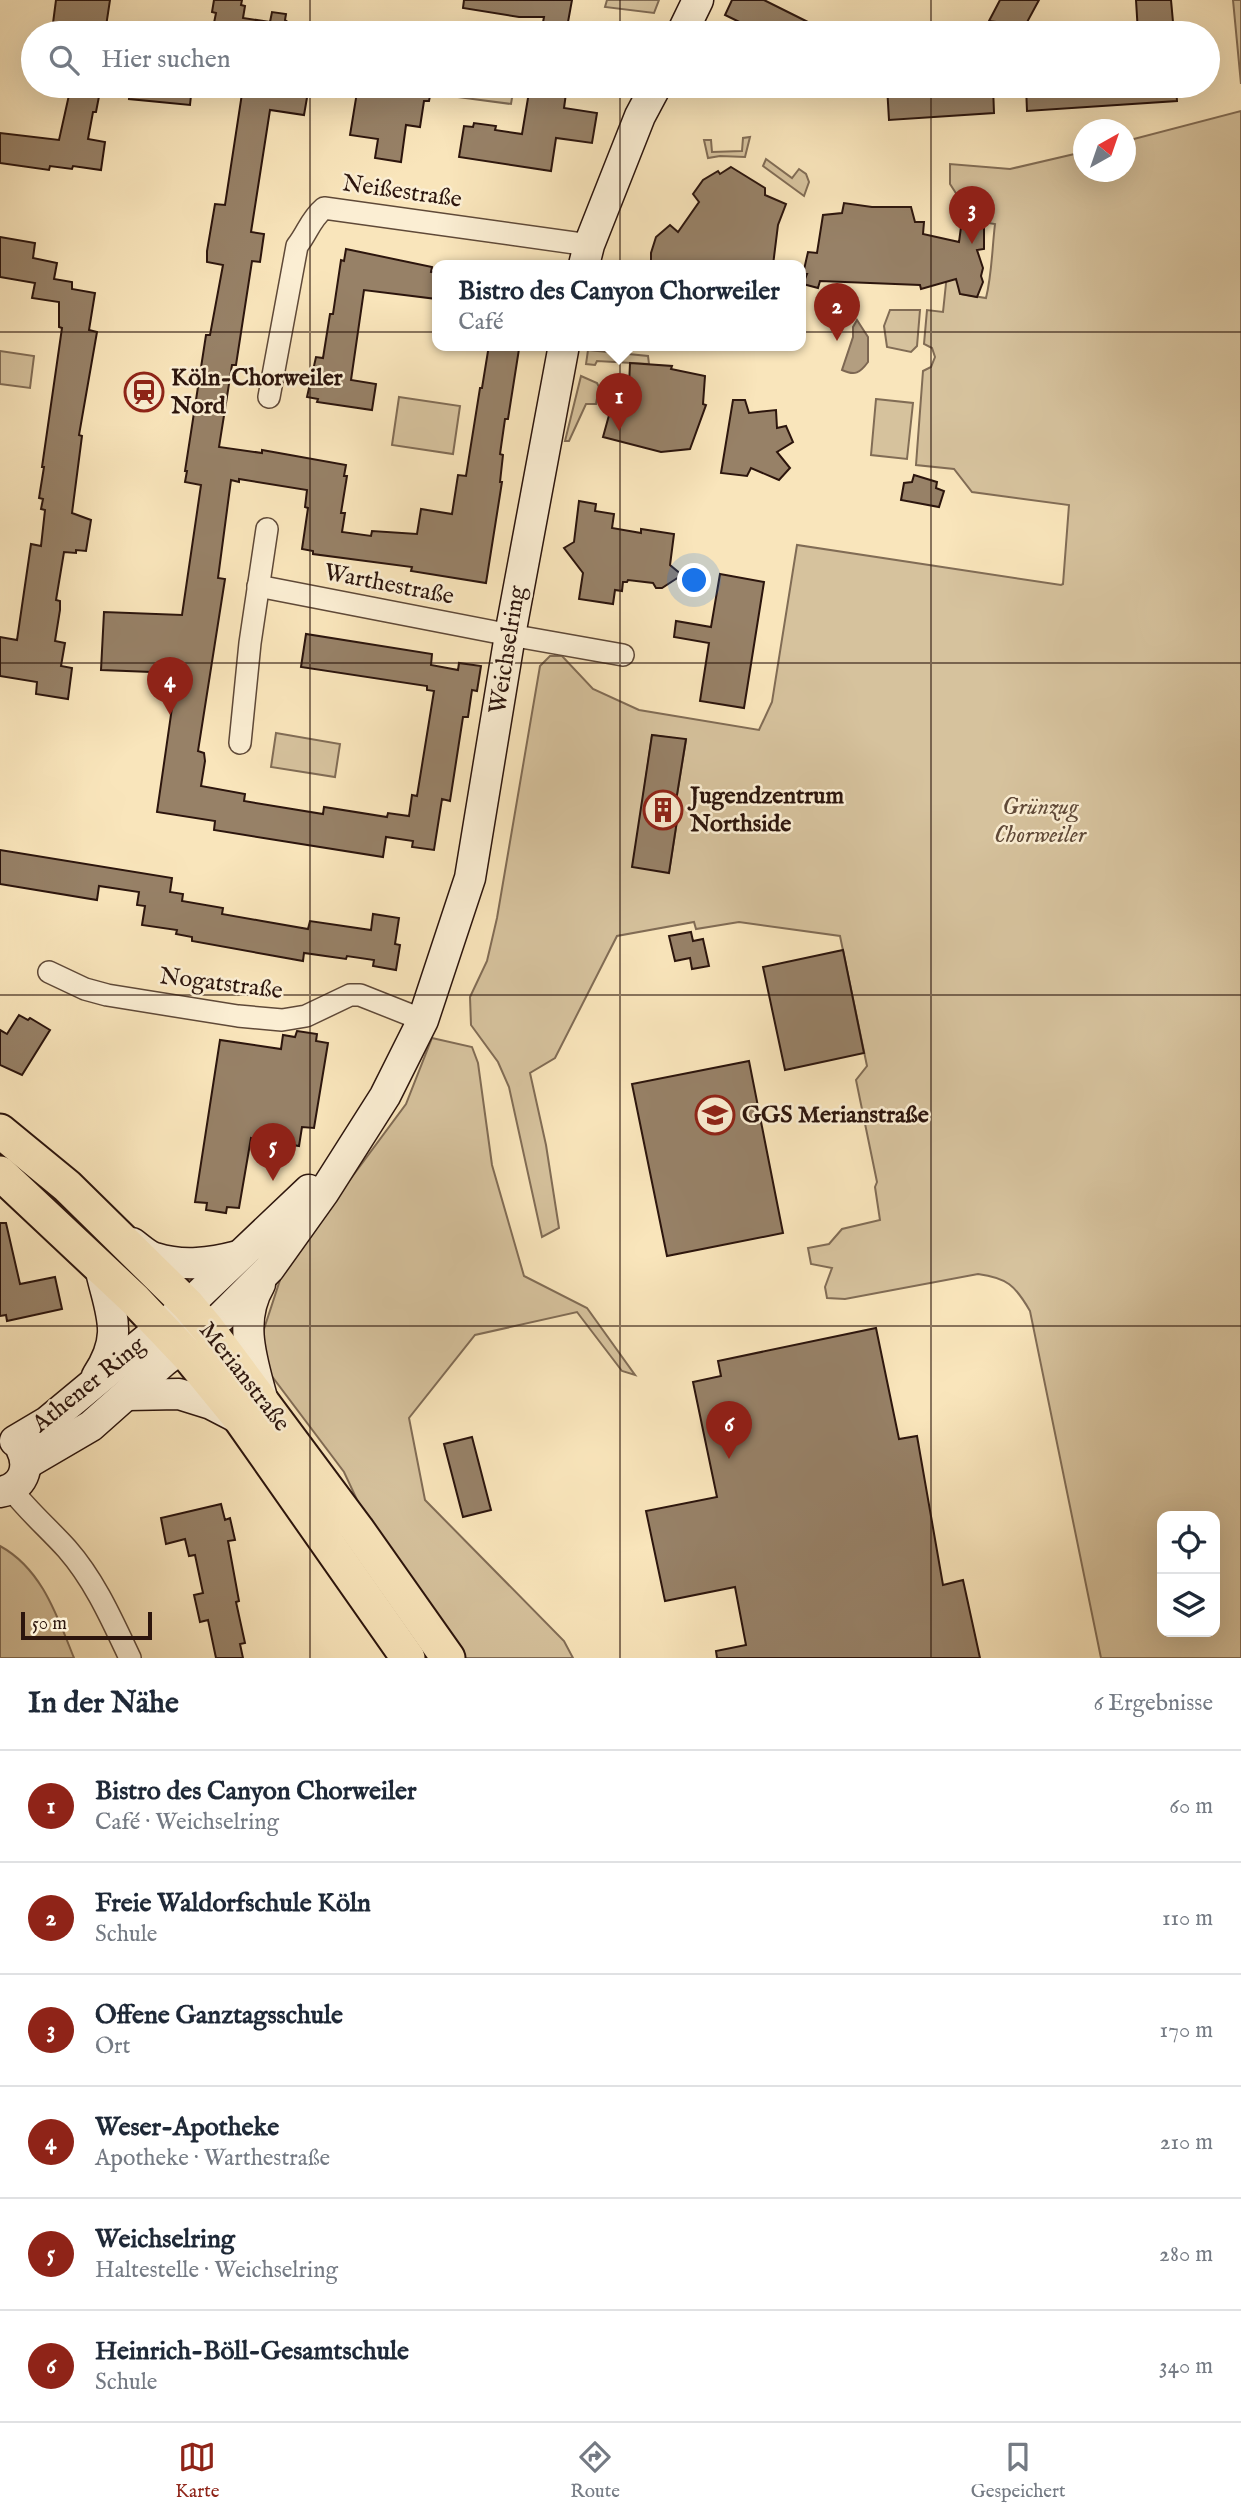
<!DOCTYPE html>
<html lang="de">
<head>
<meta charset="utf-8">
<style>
	:root { --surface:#fff; --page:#f2f2f3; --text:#1f2937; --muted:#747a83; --line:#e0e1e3; --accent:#8f2418 }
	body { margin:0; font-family:"IM FELL English",serif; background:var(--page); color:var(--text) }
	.controls { position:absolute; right:21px; bottom:21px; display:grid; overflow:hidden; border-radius:14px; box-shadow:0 7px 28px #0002 }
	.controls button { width:63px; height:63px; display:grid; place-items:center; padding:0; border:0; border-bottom:2px solid var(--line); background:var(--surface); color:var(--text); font:35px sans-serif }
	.compass { position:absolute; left:1073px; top:119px; width:63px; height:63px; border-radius:50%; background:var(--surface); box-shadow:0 7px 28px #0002; rotate:40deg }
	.scale { position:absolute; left:21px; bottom:18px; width:131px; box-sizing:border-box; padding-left:7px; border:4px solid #2c150d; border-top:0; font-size:19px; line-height:24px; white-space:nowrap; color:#2c150d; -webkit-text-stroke:5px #fbeed3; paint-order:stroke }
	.you { position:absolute; left:695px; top:581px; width:24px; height:24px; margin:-18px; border:5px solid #fff; border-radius:50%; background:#1a73e8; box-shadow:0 0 0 10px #1a73e833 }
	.badge { display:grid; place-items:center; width:46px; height:46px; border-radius:50%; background:var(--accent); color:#fff; font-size:23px; font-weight:700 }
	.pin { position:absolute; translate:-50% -58px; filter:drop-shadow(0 2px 4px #0008) }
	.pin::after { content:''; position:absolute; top:37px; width:24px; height:21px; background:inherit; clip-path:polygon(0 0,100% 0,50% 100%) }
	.popup { position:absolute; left:432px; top:260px; width:374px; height:91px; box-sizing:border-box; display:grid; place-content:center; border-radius:14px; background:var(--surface); filter:drop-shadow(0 2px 5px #0005); font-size:23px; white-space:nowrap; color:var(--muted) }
	.popup b { font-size:26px; color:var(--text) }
	.popup::after { content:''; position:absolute; left:50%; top:100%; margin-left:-14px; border:14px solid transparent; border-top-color:var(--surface) }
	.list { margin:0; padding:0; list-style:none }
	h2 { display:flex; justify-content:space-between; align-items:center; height:91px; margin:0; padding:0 28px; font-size:30px }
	h2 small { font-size:23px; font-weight:400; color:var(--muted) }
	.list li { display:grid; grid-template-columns:46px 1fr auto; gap:21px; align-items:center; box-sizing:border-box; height:112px; padding:0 28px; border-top:2px solid var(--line) }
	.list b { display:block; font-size:26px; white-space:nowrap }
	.list p { margin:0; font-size:23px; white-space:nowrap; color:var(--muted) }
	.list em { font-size:23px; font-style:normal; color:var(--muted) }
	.icon { flex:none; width:38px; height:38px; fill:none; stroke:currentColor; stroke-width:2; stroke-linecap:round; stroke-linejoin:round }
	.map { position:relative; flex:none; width:1241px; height:1658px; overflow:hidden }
	.search { position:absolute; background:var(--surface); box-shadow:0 7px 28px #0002; left:21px; right:21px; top:21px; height:77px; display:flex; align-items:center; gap:18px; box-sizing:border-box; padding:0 24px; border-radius:38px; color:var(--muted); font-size:26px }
	.sheet { height:763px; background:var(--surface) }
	nav { display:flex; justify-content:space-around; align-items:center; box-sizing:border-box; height:98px; border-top:2px solid var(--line); background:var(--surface); font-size:19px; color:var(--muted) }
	nav a { display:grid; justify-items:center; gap:4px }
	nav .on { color:var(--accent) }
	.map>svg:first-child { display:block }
	.green { fill:#d6c29d; stroke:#816c55; stroke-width:2; fill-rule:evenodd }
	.water { fill:#b39e80; stroke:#7d6752; stroke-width:2 }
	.building { fill:#978167; stroke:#2c150d; stroke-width:2 }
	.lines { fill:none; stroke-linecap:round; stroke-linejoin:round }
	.street-casing { stroke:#5f4938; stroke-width:24 }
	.secondary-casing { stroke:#2c150d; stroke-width:33 }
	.primary-casing { stroke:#2c150d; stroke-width:37 }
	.street { stroke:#fbeed3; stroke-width:21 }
	.secondary { stroke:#fbeed3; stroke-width:30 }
	.primary { stroke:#f9e5bb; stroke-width:33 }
	.grid { fill:none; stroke:#2c150d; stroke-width:2; stroke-opacity:0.55 }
	.labels { text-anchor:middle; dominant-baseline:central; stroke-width:5; stroke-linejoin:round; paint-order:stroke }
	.street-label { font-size:24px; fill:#2c150d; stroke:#fbeed3 }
	.poi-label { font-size:24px; font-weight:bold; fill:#2c150d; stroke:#fbeed3; text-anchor:start }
	.park-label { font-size:24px; font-style:italic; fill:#5f4938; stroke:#fbeed3 }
</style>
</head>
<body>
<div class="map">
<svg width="1241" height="1658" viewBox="0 0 1241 1658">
	<rect width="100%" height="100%" fill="#f9e5bb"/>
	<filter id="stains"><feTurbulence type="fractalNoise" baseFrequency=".00286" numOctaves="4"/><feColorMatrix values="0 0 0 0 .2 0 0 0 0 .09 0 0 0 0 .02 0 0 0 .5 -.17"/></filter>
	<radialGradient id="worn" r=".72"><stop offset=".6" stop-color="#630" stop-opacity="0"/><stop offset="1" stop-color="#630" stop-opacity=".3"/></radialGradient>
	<!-- green -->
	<g class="green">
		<path d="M607,0H659L654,13L605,7Z"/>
		<path d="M1233,0H1241V84Z"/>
		<path d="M459,86H514L511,104L457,97Z"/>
		<path d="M1241,111V1658H1101L1030,1311C1015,1285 1007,1278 978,1274L845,1299L827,1298L825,1287L832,1268L811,1264L808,1248L829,1244L842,1229L880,1220L875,1187L877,1182L856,1080L867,1066L840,936L739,922L696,929L694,922L617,936L555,1058L530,1073L546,1145L559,1228L542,1237L509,1087L498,1062L471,1025L470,997L487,961L497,918L540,666L550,656H562L593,689L639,710L759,730L772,702L797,545L1061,585L1063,584L1069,505L972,492L954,469L916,465L923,371L931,367L935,357L932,348L924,344L927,310L943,312L947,274L957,272L960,294L986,298C992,274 992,249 995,224L988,223L987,197L973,195L959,198L950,184V164L1010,169L1083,152L1084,172H1126V141ZM652,735L686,740L676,801L680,802L669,872L643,798ZM1162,1516H1215V1632H1162Z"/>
		<path d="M750,137L745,157L720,156L708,158L704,140H711L712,152L742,151L743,138Z"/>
		<path d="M766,159L792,178L799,169L806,174L809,182L804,196L763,166Z"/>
		<path d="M890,310H920L917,346L911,352L887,347L884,326Z"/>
		<path d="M588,350L648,356L649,364L597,361L595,365L586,364Z"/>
		<path d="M0,351L34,356L30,388L0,384Z"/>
		<path d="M581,376L597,383L599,387L596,404H586L569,441H565Z"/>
		<path d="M399,397L460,406L453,454L392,445Z"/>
		<path d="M876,399L913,403L907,459L871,455Z"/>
		<path d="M276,733L340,744L335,777L271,767Z"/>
		<path d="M432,1038L472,1047L478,1063L492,1165L524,1276L587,1308L635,1375L622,1371L577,1312L475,1335L409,1418L425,1500L564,1641L573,1658H459L366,1519L344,1472L268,1371L261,1350L264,1329L281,1277L300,1247L406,1104Z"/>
		<path d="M0,1546C42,1569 57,1616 74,1658H0Z"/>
	</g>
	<!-- water -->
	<path class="water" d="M857,320L868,337V362C860,373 855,376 842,370L853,337V327Z"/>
	<!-- building -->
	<g class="building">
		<path d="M56,0H110L105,33H54L56,24L53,23Z"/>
		<path d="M214,0H242L241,5L245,6L243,18L270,22L272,12L286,14L285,20L292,25V33H212L216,13L212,12Z"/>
		<path d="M464,0H572L566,33H541L544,17H519L463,8Z"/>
		<path d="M732,0H764L830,33H762L725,15Z"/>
		<path d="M1000,0H1039L1025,26L989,21Z"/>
		<path d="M1136,0H1171L1174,33H1138Z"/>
		<path d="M71,86H101L96,112H93L88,139L105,142L101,170L73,166L72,169L50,166L49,170L0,163V133L59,140Z"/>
		<path d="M130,86H192L190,105L129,99Z"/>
		<path d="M246,86H309L304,115L270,110L251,232L264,234L260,262L252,261L236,365H232L219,447L262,453V450L346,465L344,476H347L341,513H345L342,532L371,536L372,531L417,534L421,509L452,514L458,475L466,476L480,388H482L489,345H514L513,348L519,349L508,419H505L500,454L503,455L500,482H502L486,583L411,571L412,567L313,554V551L302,549L308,508L305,507L307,490L239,479V482L231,480L218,578L225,579L198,751L204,753L205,761L201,786L245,794L244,801L323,814L324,807L387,817L388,813L409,816L412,795L417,796L434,691L427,690V686L301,667L306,634L432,654L431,665L458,670L459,663L481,666L477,691L472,690L468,717H463L450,801L442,799L434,850L412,847L413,841L386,837L383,857L214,830L215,821L157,812L177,673L101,670L104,612L182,615L201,485L185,482L187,471H185L206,335H210L223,265L207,262V251L215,204L225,205L243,87Z"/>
		<path d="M358,86L379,88L380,86H432L429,101H424L420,127L406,125L401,162L375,158L378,139L350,135Z"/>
		<path d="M530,86H567L564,108L597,113L592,143L556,138L551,171L459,157L464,126L473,127L474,123L496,126L495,130L522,134Z"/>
		<path d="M887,86H993L994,113L889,120Z"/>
		<path d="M1026,86H1176L1177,101L1027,111Z"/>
		<path d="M731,167L765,188V195L786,204L778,225L773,265H651V253L656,237L670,225L678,232L699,202L693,194L703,180L718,171L720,174Z"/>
		<path d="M973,195L986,196L988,223L984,224V249L977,250L983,268L981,276L983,282L977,297L960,294L956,279L921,289L920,285L820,281L818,288L803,284L807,274H803L808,252L817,253L823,215L842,213L844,203L872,207H911L915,222H924L923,234L959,242L963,212L959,198Z"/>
		<path d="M0,237L35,243L33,258L57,263L54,279L72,282V289L95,293L89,330L97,332L79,435L82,436L72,513L91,520L86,551L76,550V553L64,552L56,600L60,601V610L55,641L65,643L61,666L72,668L68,699L36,694L37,682L0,676V637L17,640L31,544L41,546L45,510L41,509L43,499L39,498L44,467H42L62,328L59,327V302L32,298L35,283L0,277Z"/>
		<path d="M346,249L432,267L431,272L437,273V299L364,290L351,380L376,384L372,410L317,402L318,399L307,397L316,357L323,358L330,314H333L341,260L344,261Z"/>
		<path d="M630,363L672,366L671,369L705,376L703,404L706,405L690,449L661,452L603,437L611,408L607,407L608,394H613V384L629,386Z"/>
		<path d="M733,400H745L749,413L776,410L777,428L786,426L793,442L777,452L790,468L779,480L751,468L747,476L721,473Z"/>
		<path d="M914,475L937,482L936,488L944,491L939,507L901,500L904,483L912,482Z"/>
		<path d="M579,501L596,504L595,511L614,514L612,528L641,533V529L674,534L670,565L682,575L662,588H656L653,583L628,580L627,582H623L622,591L615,590L613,604L579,599L583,573L564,548L574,542Z"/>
		<path d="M720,574L764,582L744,708L700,701L709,643L674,637L676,621L711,627Z"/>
		<path d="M652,735L686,739L676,801H680L669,873L632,867Z"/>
		<path d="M0,850L172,878L170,892L183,894L182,901L223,908L222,914L262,921L308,929L310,921L371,930L373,914L399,918L395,944L400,945L396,970L373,966L374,960L347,956L346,959L304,953L303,961L192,941V937L176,934L177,930L142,925L145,906L137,905L139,892L99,886L97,900L0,884Z"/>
		<path d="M691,932L693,941L703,939L709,966L692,969L690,958L675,961L669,936Z"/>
		<path d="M843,950L864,1053L785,1070L763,967Z"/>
		<path d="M19,1015L28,1020L30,1018L50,1030L22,1075L0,1065V1030L7,1034Z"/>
		<path d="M297,1031L317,1034L316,1041L328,1043L314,1128L302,1127L299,1146L251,1138L239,1208L227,1207L226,1213L206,1210L207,1203L195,1202L220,1040L281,1049L283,1035L295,1037Z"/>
		<path d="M749,1061L783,1233L667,1256L632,1084Z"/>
		<path d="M0,1223H6L20,1284L55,1277L62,1309L7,1321L6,1315L0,1316Z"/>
		<path d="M876,1328L899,1439L917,1436L943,1585L963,1580L980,1658H717L716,1651L746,1645L735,1587L665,1601L646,1511L717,1497L693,1382L721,1376L718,1361Z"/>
		<path d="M472,1437L491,1510L463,1517L444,1444Z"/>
		<path d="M221,1504L225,1520L230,1518L235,1540L228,1541L239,1601L236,1602L245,1643L240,1644L243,1658H216L208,1620L200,1622L194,1595L203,1593L195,1555L189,1556L185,1539L166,1544L161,1518Z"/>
	</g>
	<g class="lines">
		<defs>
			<g id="street">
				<path d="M269,397L297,246C308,232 310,220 324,208L589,245"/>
				<path d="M258,586L510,635L623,655"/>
				<path d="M240,743L250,643L267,529"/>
				<path d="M49,972L85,989L107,995L238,1016L282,1020L306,1016L350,995H360L423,1020"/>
				<path d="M11,1489C28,1511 49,1529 67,1549C95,1581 112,1620 130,1658"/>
			</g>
			<g id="secondary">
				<path d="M682,33L698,0"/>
				<path d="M584,265L589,245L640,116L656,86"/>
				<path d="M132,1243C139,1248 147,1256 155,1258C183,1267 211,1263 238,1256"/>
				<path d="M260,1284C238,1321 252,1360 262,1398"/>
				<path d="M97,1376C125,1334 110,1313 100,1267"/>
				<path d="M127,1395L179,1394L211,1404L240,1419"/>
				<path d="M15,1441L47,1422L188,1305L309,1190"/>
				<path d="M26,1464L91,1426L163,1362L221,1317L269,1269L324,1192L385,1096L423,1020L470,878L510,635L564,345"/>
				<path d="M0,1492C23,1488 31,1468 21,1448"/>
			</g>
			<g id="primary">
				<path d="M0,1131L67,1186L188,1305L208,1329L357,1529L448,1658"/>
				<path d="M0,1173L135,1300L191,1359L241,1420L408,1658"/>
			</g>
		</defs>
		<!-- street casing -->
		<use href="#street" class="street-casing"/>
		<!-- secondary casing -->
		<use href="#secondary" class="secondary-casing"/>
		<!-- primary casing -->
		<use href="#primary" class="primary-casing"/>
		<!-- street -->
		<use href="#street" class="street"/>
		<!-- secondary -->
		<use href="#secondary" class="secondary"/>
		<!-- primary -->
		<use href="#primary" class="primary"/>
	</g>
	<!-- grid -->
	<path class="grid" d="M310,0V33M620,0V33M931,0V33M310,86V1658M620,86V1658M931,86V1658M0,332H1241M0,663H1241M0,995H1241M0,1326H1241"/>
	<!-- icons -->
	<defs>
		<symbol id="station-ring" viewBox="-11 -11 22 22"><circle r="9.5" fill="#fbeed3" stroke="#8f2418" stroke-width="1.5"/><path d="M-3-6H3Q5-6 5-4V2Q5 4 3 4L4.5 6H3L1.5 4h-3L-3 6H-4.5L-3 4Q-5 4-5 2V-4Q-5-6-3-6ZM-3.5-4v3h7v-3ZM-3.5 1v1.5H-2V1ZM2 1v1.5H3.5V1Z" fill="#8f2418"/></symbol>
		<symbol id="building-ring" viewBox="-11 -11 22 22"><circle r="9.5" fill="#fbeed3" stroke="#8f2418" stroke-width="1.5"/><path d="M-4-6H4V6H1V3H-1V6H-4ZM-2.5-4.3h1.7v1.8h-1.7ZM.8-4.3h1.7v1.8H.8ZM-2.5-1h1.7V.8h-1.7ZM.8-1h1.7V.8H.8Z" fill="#8f2418"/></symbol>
		<symbol id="school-ring" viewBox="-11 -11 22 22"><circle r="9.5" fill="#fbeed3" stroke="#8f2418" stroke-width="1.5"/><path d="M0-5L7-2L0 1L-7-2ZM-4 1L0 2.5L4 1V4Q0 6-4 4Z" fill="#8f2418"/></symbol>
	</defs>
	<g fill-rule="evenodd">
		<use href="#station-ring" x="122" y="370" width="44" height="44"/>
		<use href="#building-ring" x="641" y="788" width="44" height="44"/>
		<use href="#school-ring" x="693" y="1093" width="44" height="44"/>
	</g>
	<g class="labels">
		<!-- street labels -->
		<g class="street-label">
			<text transform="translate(402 192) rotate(8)">Neißestraße</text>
			<text transform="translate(389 585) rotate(11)">Warthestraße</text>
			<text transform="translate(508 650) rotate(-81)">Weichselring</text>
			<text transform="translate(221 984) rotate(7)">Nogatstraße</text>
			<text transform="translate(244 1377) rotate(52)">Merianstraße</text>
			<text transform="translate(89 1385) rotate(-39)">Athener Ring</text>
		</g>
		<!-- poi labels -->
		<g class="poi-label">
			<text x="171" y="378">Köln-Chorweiler<tspan x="171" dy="28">Nord</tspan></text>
			<text x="690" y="796">Jugendzentrum<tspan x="690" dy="28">Northside</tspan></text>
			<text x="742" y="1115">GGS Merianstraße</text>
		</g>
		<!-- park labels -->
		<g class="park-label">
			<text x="1040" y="807">Grünzug<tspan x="1040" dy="28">Chorweiler</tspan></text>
		</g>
	</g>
	<rect width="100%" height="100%" filter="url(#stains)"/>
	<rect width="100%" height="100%" fill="url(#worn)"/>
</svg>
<div class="controls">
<button><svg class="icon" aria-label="locate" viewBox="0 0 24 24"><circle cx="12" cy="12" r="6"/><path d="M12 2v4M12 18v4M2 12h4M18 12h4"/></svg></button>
<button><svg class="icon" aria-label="layers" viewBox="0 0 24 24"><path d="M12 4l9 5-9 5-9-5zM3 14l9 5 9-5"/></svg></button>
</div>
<svg class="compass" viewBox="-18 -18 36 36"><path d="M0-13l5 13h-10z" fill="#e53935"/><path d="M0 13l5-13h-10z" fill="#747a83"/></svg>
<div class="scale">50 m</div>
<div class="you"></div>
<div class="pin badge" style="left:619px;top:431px">1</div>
<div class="popup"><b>Bistro des Canyon Chorweiler</b>Café</div>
<div class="pin badge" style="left:837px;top:341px">2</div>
<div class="pin badge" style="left:972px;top:244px">3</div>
<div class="pin badge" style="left:170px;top:715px">4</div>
<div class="pin badge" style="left:273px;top:1181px">5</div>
<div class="pin badge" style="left:729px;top:1459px">6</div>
<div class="search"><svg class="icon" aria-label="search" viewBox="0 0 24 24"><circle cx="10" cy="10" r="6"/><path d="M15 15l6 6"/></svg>Hier suchen</div>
</div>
<section class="sheet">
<h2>In der Nähe<small>6 Ergebnisse</small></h2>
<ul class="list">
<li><span class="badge">1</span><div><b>Bistro des Canyon Chorweiler</b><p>Café · Weichselring</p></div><em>60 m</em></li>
<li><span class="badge">2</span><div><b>Freie Waldorfschule Köln</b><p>Schule</p></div><em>110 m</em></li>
<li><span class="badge">3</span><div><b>Offene Ganztagsschule</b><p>Ort</p></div><em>170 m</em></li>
<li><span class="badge">4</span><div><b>Weser-Apotheke</b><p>Apotheke · Warthestraße</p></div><em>210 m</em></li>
<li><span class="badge">5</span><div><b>Weichselring</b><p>Haltestelle · Weichselring</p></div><em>280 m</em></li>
<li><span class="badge">6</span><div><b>Heinrich-Böll-Gesamtschule</b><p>Schule</p></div><em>340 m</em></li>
</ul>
</section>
<nav>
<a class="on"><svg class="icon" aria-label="map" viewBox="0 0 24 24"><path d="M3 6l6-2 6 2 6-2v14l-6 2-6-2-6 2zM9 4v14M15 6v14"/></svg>Karte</a>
<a><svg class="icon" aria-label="directions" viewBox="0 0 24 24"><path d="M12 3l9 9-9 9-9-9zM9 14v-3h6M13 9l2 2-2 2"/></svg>Route</a>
<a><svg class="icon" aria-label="saved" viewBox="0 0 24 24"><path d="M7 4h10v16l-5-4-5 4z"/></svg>Gespeichert</a>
</nav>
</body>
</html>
